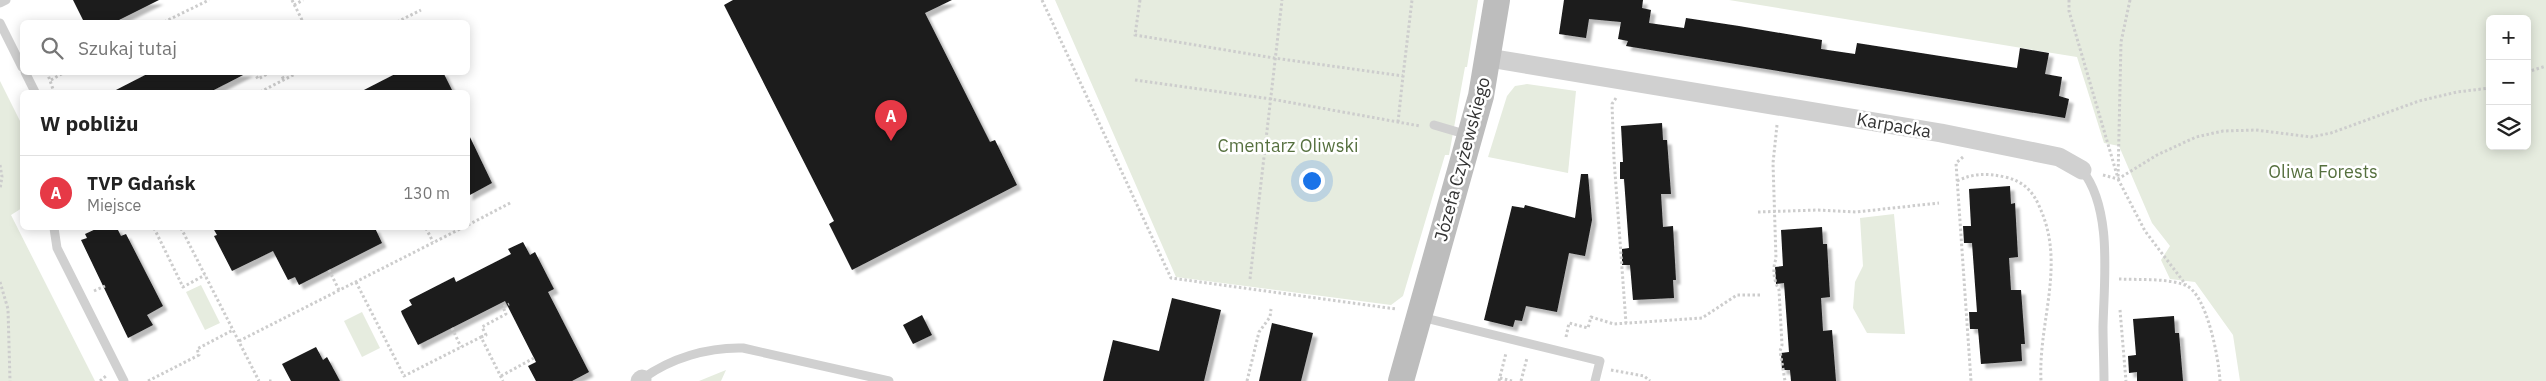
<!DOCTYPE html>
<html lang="pl">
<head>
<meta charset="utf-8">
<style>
	:root { --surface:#fff; --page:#f6f6f6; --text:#222; --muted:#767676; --line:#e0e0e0; --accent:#e63946 }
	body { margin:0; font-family:"IBM Plex Sans",sans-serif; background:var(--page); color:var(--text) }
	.controls { position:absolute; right:15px; top:15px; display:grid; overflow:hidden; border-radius:8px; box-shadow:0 2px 12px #0003 }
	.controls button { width:45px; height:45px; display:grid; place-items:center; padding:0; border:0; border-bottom:1px solid var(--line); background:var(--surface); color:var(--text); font:25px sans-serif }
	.you { position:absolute; left:1311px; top:180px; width:18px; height:18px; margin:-12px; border:4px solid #fff; border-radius:50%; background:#1a73e8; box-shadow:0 0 0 8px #1a73e833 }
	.badge { display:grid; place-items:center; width:32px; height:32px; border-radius:50%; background:var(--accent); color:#fff; font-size:16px; font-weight:700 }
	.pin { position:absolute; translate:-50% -41px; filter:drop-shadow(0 1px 2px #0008) }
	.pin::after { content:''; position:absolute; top:26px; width:18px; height:15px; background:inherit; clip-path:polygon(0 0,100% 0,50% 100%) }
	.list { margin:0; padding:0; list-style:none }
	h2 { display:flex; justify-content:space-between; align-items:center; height:65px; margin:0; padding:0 20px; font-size:21px }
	h2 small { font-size:16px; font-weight:400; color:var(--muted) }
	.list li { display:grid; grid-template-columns:32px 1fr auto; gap:15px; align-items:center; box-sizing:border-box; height:75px; padding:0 20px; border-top:1px solid var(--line) }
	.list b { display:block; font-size:19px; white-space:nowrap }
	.list p { margin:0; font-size:16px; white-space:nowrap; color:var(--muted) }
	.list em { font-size:16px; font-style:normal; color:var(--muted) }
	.icon { flex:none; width:28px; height:28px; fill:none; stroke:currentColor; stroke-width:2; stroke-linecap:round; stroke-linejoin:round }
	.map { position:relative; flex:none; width:2546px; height:381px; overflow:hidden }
	.search { position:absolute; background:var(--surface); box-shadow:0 2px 12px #0003; left:20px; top:20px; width:450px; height:55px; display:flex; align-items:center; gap:12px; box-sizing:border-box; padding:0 18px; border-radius:8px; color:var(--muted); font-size:19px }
	.panel { position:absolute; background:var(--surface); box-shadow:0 2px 12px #0003; left:20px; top:90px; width:450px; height:140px; border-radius:8px }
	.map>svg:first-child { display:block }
	.green { fill:#e6ecdf; fill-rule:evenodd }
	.building { fill:#1a1a1a; filter:url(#shadow) }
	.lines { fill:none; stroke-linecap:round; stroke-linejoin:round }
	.path { stroke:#cdcdcd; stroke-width:3; stroke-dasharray:2.5 2.5; stroke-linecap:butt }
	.lane { stroke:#d0d0d0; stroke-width:9 }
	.street { stroke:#d0d0d0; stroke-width:19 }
	.secondary { stroke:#bdbdbd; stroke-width:26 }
	.labels { text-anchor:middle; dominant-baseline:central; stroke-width:5; stroke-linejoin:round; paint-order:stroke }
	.street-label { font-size:18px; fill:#333; stroke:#fff }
	.park-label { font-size:18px; fill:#56703f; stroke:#fff }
</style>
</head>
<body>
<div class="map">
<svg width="2546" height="381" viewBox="0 0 2546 381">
	<defs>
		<filter id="shadow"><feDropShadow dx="4.5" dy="4.5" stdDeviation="1" flood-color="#0004"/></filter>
	</defs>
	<rect width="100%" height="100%" fill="#fff"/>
	<!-- green -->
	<g class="green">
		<path d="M1055,0H1478L1467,67H1465L1449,155H1445L1403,296L1391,305L1176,277Z"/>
		<path d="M1729,0H2546V381H2240L2233,335L2195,282L2170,279L2161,260L2170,246L2152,223L2119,146L2104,143L2077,57ZM2490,19H2527V146H2490Z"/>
		<path d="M0,81L22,125V208L11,215L95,381H0Z"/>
		<path d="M1527,84L1576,91L1568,173L1488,157L1507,96L1515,86Z"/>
		<path d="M1894,214L1905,334L1867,333L1853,308L1855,282L1863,266L1860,218Z"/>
		<path d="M201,285L220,323L205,330L186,292Z"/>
		<path d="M362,312L380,348L362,357L344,321Z"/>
		<path d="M726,370L721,381H699Z"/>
	</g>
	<!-- building -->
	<g class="building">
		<path d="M73,0H159L115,22H84Z"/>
		<path d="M733,0H952L925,13L990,142L995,140L1017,185L852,270L829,224L834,221L724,5Z"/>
		<path d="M1564,0H1643L1642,8L1651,10L1649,23L1684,28L1686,18L1739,26L1822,40L1821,49L1855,54L1857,43L2017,68L2020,48L2049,53L2045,74L2062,77L2059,96L2069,99L2065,118L1626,46L1628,41L1618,39L1621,22L1589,19L1586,38L1559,34Z"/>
		<path d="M151,72H249L210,92H112Z"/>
		<path d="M399,72H443L453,92H360Z"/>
		<path d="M1662,123L1663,140H1667L1671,194H1661L1663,227L1673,226L1676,280H1673L1674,298L1633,300L1630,265H1622V249L1629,248L1624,179H1620V162H1623L1621,126Z"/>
		<path d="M468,133L492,183L468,196Z"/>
		<path d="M1581,174H1588L1592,220L1585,256L1569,253L1557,312L1526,306L1522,321L1515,320L1513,327L1484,320L1512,206L1524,208L1525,205L1575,218Z"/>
		<path d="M2010,186L2011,204L2015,203L2018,257L2009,258L2011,290H2021L2025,344H2021L2022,361L1981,364L1978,329H1970L1969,312H1977L1972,243H1964L1963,226H1971L1969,189Z"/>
		<path d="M1822,227L1823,244H1827L1830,297L1821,298L1823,331L1832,330L1836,381H1791L1790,370H1782L1781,353L1789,352L1784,283L1776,284L1775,267L1783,266L1781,230Z"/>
		<path d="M98,228H117L121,236L126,234L163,306L147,315L153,325L128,338L81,240L87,238L85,234Z"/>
		<path d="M213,228H375L382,243L299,285L295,277L288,280L273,251L232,271L214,236L217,235Z"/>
		<path d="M523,242L530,255L535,252L554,289L548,292L589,372L572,381H536L528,366L536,362L505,301L418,345L402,314L401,311L412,305L409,300L454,277L456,282L511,254L508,249Z"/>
		<path d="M1172,298L1221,310L1204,381H1103L1113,340L1159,351Z"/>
		<path d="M922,315L932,335L913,344L903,325Z"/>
		<path d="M2174,316L2175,333H2179L2183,381H2137V372L2129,373L2128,356L2136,355L2133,319Z"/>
		<path d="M1272,323L1313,333L1301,381H1259Z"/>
		<path d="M316,347L323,360L327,357L340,381H291L282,364Z"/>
	</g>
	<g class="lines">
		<!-- path -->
		<g class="path">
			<path d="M292,0L303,22"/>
			<path d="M1042,0L1171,278L1396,309"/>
			<path d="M1140,0L1135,35L1274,58L1403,76L1412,0"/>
			<path d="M2069,0V11L2117,175"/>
			<path d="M2130,0L2121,42L2118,179L2145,231L2186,285"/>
			<path d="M294,5L303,0"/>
			<path d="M120,20L121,22"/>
			<path d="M164,22L209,0"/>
			<path d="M397,22L421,10"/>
			<path d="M47,72L54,92"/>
			<path d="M254,72L258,79L271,72"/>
			<path d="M280,72L284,80"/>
			<path d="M2527,72L2546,66"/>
			<path d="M51,80L65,72"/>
			<path d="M1135,80L1271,99L1420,126"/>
			<path d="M260,92L299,72"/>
			<path d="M1616,98L1612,104L1614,159L1626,323"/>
			<path d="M1398,122L1403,76"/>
			<path d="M1777,125L1773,163L1776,259C1772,269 1774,281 1779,290L1782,345L1780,351L1785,381"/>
			<path d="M1963,157L1956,163L1971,381"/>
			<path d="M0,165L2,177L0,189"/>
			<path d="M2103,175L2118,179L2157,155L2196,137L2223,131L2256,130L2311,137L2331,133L2419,101L2457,92L2490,88"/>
			<path d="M1957,181C1974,173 1987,173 2005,177C2023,181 2033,191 2040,208C2066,265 2038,322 2041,381"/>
			<path d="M1758,212L1818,210L1856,212L1939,203"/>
			<path d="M468,225L512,202"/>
			<path d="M154,228L183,287L205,275"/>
			<path d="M181,228L259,381"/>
			<path d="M426,228L433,242"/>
			<path d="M329,270L339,290"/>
			<path d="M1250,279L1282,0"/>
			<path d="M2119,279C2140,280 2165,278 2185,285C2207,293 2219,360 2220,381"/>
			<path d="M0,282L8,309L10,381"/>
			<path d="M356,282L404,376L481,337L503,381"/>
			<path d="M94,291L105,286"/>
			<path d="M2120,310L2126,381"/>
			<path d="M452,328L461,347"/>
			<path d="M481,337L486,335L482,327L506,314L503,307L509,304"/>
			<path d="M1566,337L1569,323L1588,328L1591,317L1614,324L1702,318L1737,295H1762"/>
			<path d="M239,341L462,228"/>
			<path d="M1611,370L1644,376L1650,381"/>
			<path d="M501,376L534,358"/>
			<path d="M1500,378L1512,381"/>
			<path d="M100,381L106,376"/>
			<path d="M148,381L199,355L197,349L233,330"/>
			<path d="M269,381H273"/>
			<path d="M1247,381L1259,332L1270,317L1271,309"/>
			<path d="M1499,381L1506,353"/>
			<path d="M1521,381L1527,358"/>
		</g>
		<!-- lane -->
		<g class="lane">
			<path d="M0,3L6,0"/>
			<path d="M0,23L22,67"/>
			<path d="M25,72L35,92"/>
			<path d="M1434,125L1468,135"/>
			<path d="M2082,170C2113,209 2104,280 2103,327C2103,345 2104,363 2104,381"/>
			<path d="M54,228L57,248L124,381"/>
			<path d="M1421,317L1600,361L1595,381"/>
			<path d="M642,379C671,358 708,347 743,348L889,381"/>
		</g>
		<!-- street -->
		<g class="street">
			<path d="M1489,58L1941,133L2059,157L2082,170"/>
			<path d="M640,381L642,379"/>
		</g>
		<!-- secondary -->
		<path class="secondary" d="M1401,381L1481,96L1497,0"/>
	</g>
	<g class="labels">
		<!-- street labels -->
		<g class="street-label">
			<text transform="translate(1894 125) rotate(10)">Karpacka</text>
			<text transform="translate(1462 159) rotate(-75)">Józefa Czyżewskiego</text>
		</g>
		<!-- park labels -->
		<g class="park-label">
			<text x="1288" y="145">Cmentarz Oliwski</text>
			<text x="2323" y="171">Oliwa Forests</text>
		</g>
	</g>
</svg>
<div class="controls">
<button>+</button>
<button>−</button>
<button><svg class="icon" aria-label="layers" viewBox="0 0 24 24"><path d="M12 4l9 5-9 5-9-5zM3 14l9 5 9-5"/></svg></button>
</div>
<div class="you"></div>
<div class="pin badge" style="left:891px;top:141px">A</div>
<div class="search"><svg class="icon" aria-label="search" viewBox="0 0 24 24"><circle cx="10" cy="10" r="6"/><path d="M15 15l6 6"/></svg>Szukaj tutaj</div>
<section class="panel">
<h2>W pobliżu<small></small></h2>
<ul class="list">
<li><span class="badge">A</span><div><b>TVP Gdańsk</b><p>Miejsce</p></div><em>130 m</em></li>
</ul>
</section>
</div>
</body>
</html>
